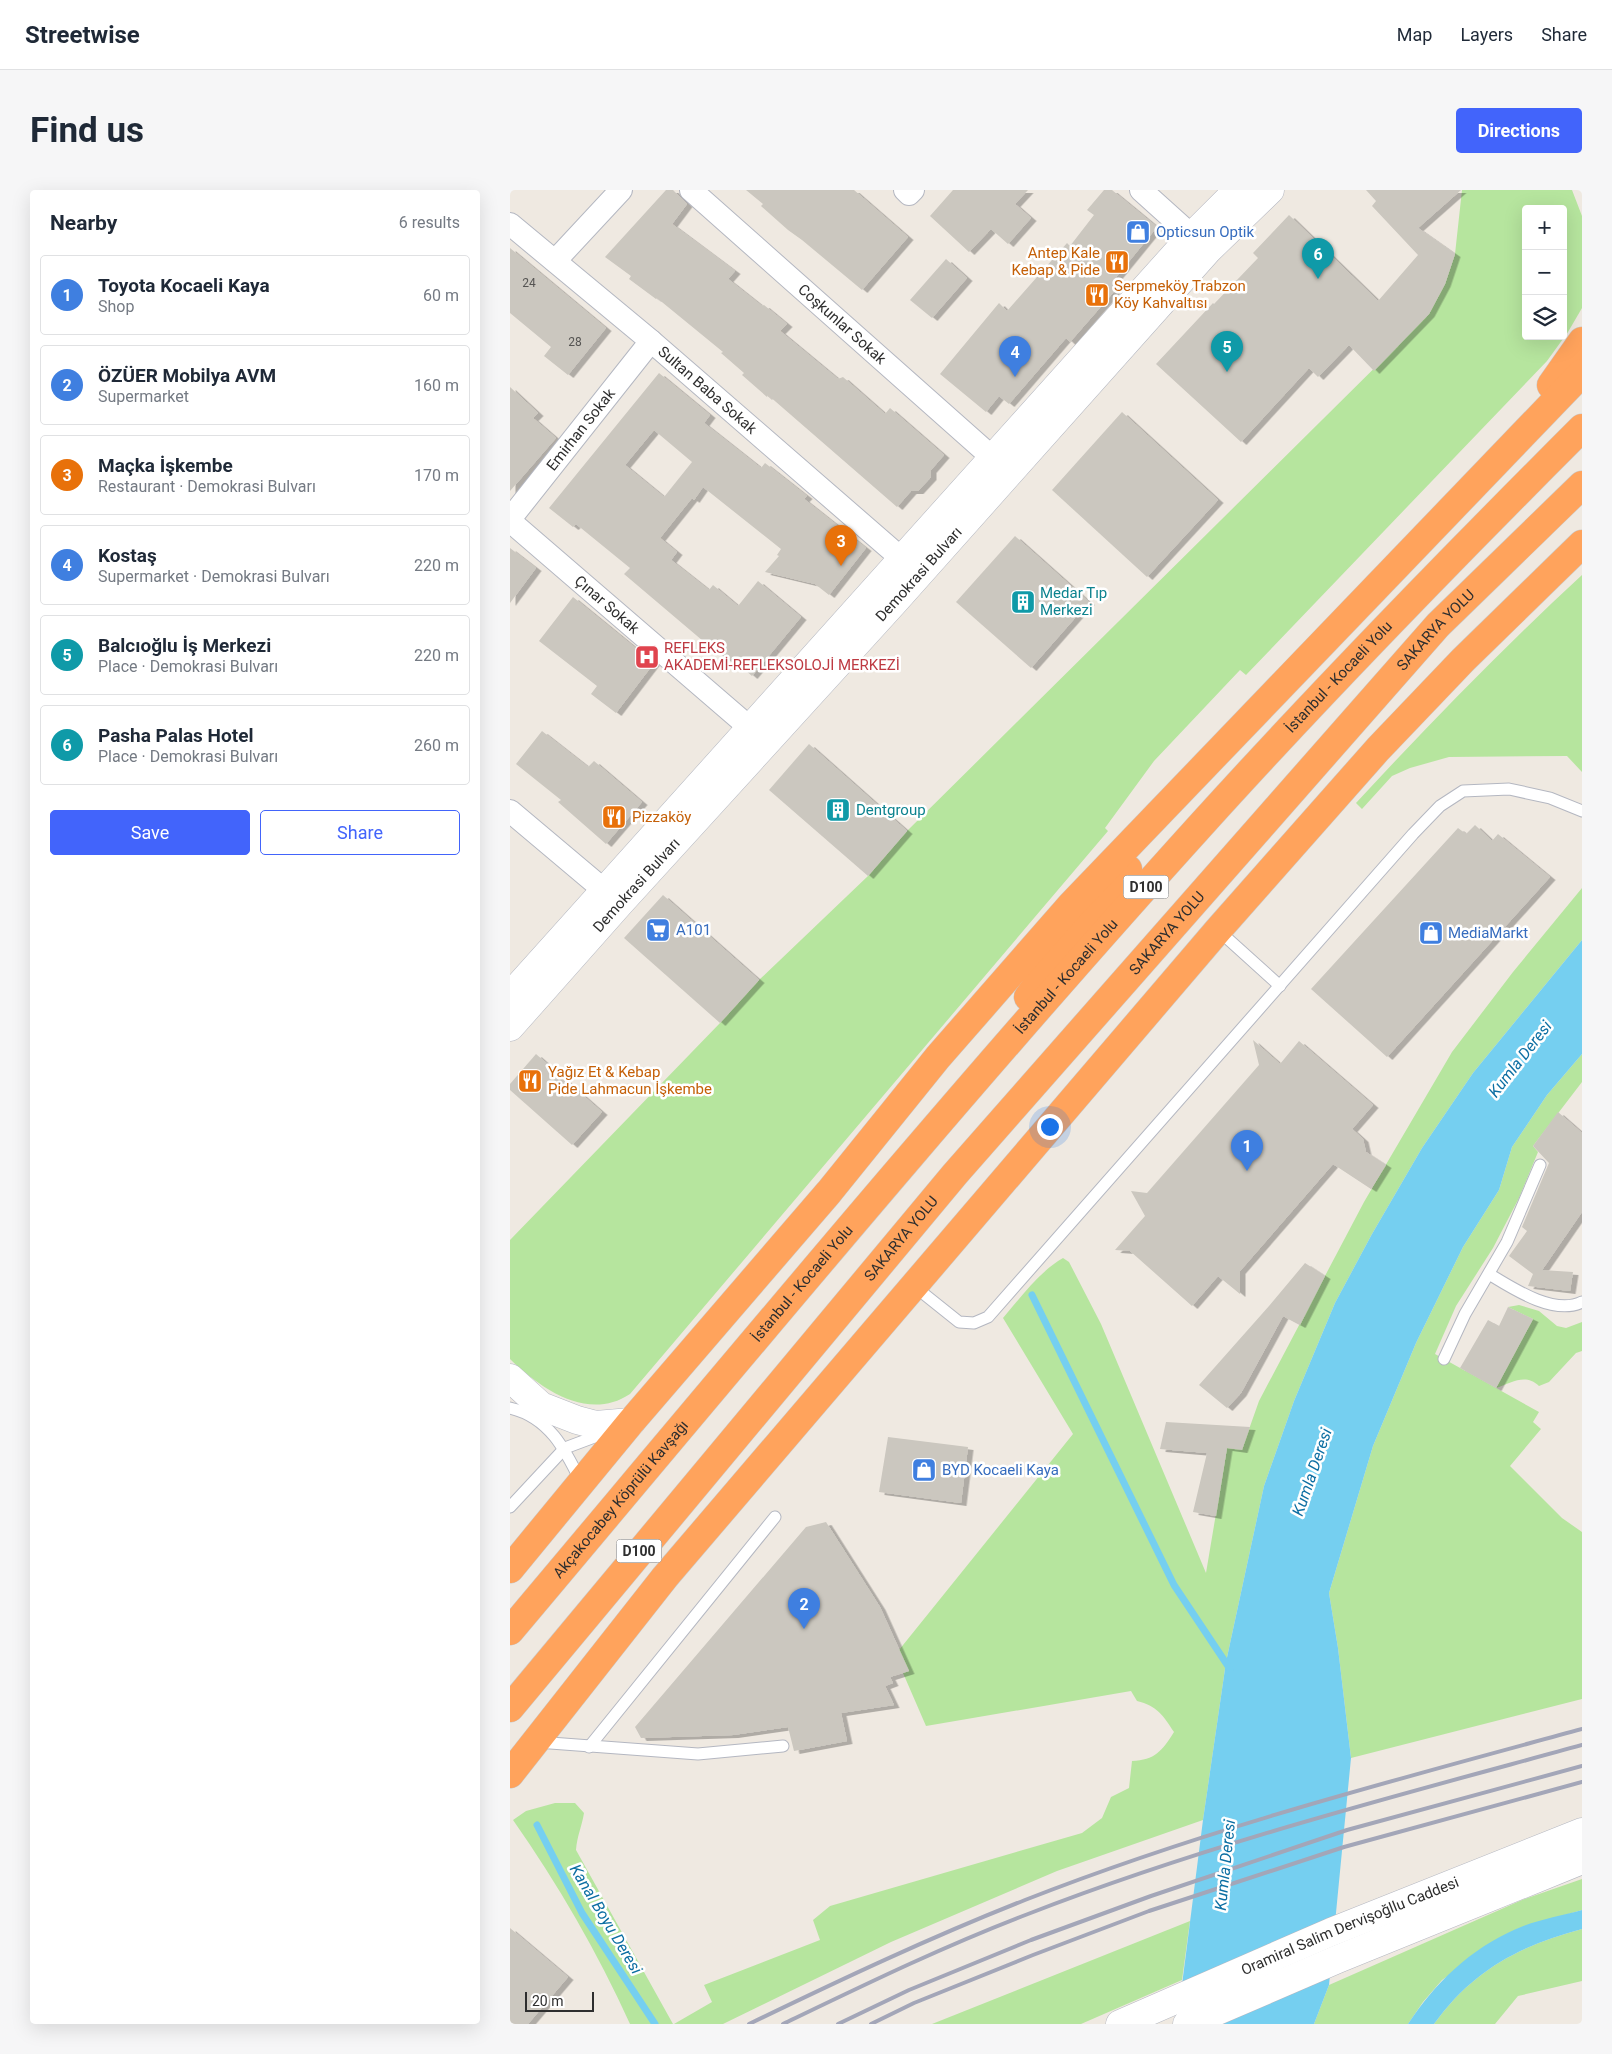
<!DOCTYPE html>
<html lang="en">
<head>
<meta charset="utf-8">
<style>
	:root { --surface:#fff; --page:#f6f6f7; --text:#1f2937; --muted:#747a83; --line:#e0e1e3; --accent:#4264fb }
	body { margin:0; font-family:Roboto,sans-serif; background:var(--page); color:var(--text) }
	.controls { position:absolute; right:15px; top:15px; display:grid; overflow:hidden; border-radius:5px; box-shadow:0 5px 20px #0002 }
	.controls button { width:45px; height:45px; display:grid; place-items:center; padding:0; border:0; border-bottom:1px solid var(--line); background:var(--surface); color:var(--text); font:25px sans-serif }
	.scale { position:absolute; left:15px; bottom:12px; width:69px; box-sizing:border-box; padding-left:5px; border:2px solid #2e2e2e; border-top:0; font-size:14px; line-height:18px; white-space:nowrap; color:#2e2e2e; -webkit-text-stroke:4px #fff; paint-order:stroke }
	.you { position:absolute; left:539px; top:936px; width:18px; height:18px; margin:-12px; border:4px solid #fff; border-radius:50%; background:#1a73e8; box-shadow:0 0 0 8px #1a73e833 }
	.badge { display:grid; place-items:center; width:32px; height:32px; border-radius:50%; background:var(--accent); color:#fff; font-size:16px; font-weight:700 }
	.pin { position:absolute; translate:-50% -41px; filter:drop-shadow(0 1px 2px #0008) }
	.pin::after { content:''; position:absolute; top:26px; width:18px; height:15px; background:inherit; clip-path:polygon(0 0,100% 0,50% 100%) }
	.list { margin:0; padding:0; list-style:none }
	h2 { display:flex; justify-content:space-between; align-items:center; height:65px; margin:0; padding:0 20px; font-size:21px }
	h2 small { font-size:16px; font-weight:400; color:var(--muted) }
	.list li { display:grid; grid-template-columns:32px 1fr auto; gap:15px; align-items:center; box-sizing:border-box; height:80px; margin:0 10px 10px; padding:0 10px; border:1px solid var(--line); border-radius:5px }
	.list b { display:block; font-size:19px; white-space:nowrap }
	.list p { margin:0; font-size:16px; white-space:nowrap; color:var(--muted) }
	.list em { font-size:16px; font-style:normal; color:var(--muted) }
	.actions { display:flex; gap:10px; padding:15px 20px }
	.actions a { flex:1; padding:11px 0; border:1px solid var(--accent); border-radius:5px; text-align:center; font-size:18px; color:var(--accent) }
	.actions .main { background:var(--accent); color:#fff }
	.icon { flex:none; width:28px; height:28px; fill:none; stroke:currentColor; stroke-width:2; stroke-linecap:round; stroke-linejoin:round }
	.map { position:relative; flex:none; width:1072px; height:1834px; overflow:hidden; border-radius:5px }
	header { display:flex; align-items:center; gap:30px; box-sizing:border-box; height:70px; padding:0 25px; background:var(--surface); border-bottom:1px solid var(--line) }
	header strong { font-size:24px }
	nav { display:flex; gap:28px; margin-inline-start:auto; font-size:18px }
	.intro { display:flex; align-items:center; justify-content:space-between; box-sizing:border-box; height:120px; padding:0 30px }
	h1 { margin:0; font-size:35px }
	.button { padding:12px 22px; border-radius:5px; background:var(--accent); color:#fff; font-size:18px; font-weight:700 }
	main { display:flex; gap:30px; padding:0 30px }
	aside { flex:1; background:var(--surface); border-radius:5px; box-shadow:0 5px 20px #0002 }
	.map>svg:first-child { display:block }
	.green { fill:#b6e59e; fill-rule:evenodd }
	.water { fill:#75cff0 }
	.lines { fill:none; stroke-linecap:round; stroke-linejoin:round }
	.stream { stroke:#75cff0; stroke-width:7 }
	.building { fill:#cbc7bf; fill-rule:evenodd; filter:url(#shadow) }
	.lane-casing { stroke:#b4b7c1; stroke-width:13 }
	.street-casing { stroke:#b4b7c1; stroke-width:24 }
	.secondary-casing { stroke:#b4b7c1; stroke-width:29 }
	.highway-casing { stroke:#c9c9c9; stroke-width:29 }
	.lane { stroke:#fff; stroke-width:11 }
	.street { stroke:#fff; stroke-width:22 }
	.secondary { stroke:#fff; stroke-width:28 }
	.highway { stroke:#ffa35c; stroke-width:28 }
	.rail { stroke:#a3a6b8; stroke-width:4 }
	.labels { text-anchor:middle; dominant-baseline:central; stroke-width:5; stroke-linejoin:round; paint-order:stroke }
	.number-label { font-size:12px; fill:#555452 }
	.shield { fill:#fff; stroke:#6d6d6d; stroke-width:1 }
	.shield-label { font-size:14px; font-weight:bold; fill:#2e2e2e }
	.shop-label { font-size:15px; fill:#366cbe; stroke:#fff; text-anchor:start }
	.food-label { font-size:15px; fill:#c56008; stroke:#fff; text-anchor:start }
	.street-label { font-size:15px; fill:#2e2e2e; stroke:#fff }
	.culture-label { font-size:15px; fill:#0d838f; stroke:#fff; text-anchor:start }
	.health-label { font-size:15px; fill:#be3a42; stroke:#fff; text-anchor:start }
	.water-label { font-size:16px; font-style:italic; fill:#0d6fa3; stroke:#fff }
</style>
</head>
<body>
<header>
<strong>Streetwise</strong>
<nav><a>Map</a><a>Layers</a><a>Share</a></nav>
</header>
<div class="intro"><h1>Find us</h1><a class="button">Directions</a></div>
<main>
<aside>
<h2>Nearby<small>6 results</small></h2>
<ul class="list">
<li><span class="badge" style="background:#3f7fe0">1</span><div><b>Toyota Kocaeli Kaya</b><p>Shop</p></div><em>60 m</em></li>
<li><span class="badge" style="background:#3f7fe0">2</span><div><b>ÖZÜER Mobilya AVM</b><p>Supermarket</p></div><em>160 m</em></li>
<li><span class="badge" style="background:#e8710a">3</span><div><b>Maçka İşkembe</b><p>Restaurant · Demokrasi Bulvarı</p></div><em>170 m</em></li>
<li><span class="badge" style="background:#3f7fe0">4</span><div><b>Kostaş</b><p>Supermarket · Demokrasi Bulvarı</p></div><em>220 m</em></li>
<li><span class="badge" style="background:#0f9aa8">5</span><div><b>Balcıoğlu İş Merkezi</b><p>Place · Demokrasi Bulvarı</p></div><em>220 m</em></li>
<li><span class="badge" style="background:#0f9aa8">6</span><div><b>Pasha Palas Hotel</b><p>Place · Demokrasi Bulvarı</p></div><em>260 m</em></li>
</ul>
<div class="actions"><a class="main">Save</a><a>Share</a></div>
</aside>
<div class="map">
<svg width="1072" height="1834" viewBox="0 0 1072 1834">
	<defs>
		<filter id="shadow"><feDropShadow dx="5.5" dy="3" stdDeviation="0" flood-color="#0004"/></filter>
	</defs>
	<rect width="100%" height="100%" fill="#efe9e1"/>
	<!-- green -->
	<g class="green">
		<path d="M952,0H1062L1072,26V118L1058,142L1037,171L736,485L730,480L644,571L595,638L598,641L120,1204C78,1232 31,1199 0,1169V1050L210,833L249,790L358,686L397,641L919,124L935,94L945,64ZM1016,19H1053V146H1016Z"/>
		<path d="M1072,385V582L1057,566L939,567L900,578L882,586L852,619L846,613C919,534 993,458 1072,385Z"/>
		<path d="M1072,698V750L963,883L912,958L862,1044L825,1113L784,1211L754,1296L716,1472L693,1630L547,1681L381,1752L213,1834H164L202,1812L194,1795L310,1750L303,1730L320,1716L572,1643L592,1628L601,1607L619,1598L622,1571C645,1570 652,1561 664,1542C653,1525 647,1516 627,1511L621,1501L416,1536L393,1483L399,1481L389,1460L563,1244L493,1128C511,1107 529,1082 553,1068L559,1072L591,1134L696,1383L717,1258L732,1259L749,1211L854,1012L942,862L1003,782Z"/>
		<path d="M1072,864V892L1023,956L1028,962L1009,1008L983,1058L946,1116L925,1164L986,1198L1023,1129L998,1117L1009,1115L1029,1121L1047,1136L1056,1138L1072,1132V1161L1066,1163L1039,1192L1029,1196C1015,1183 1002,1193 986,1198L1029,1222L1023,1232L1031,1239L1000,1276L1052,1328L1072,1342V1509L841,1568L828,1458L819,1403L863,1256L906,1153L953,1057L989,1000L1002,957L1037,905Z"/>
		<path d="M45,1613H65L74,1623C72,1636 67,1646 66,1660L163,1834H120C88,1763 48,1694 3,1630L16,1621Z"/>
		<path d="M1072,1689V1720L1007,1739L932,1790L913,1812L898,1834H804L819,1795L1012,1710Z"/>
		<path d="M680,1731L672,1790L571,1834H422Z"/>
		<path d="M1072,1739V1791L1008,1806L985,1834H924C963,1780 1009,1756 1072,1739Z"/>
	</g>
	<!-- water -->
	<g class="water">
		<path d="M1072,750V864L1037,905L1002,957L989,1000L953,1057L906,1153L863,1256L819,1403L828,1458L841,1568L819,1795L804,1834H667L693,1630L716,1472L754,1296L784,1211L825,1113L862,1044L912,958L963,883Z"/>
		<path d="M1072,1720V1739C1009,1756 963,1780 924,1834H898C925,1793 960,1759 1006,1739C1026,1730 1050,1726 1072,1720Z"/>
	</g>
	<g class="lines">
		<!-- stream -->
		<g class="stream">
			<path d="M522,1105L664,1395L720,1479"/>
			<path d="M27,1635L72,1723L145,1834"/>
		</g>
	</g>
	<!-- building -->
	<g class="building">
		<path d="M156,0H163L177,14L162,34L225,81L218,89L252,116L254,115L277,134L270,141L328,189L333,187L375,224L380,218L434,265L421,280V287L408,301H401L387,317L258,205L257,207L232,185L234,183L211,163L213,162L147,108L146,109L119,89L121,86L95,67Z"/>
		<path d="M236,0H344L398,47L352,100L292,50L278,40L251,16L253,14Z"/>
		<path d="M443,0H518L505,14L521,28L498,54L481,39L459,62L420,26Z"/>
		<path d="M594,0H602L647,37L603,91L608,97L560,152L556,148L499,214L489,206L476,222L430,184L489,113L497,121L557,53L560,56L584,25L577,20Z"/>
		<path d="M856,0H951L908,38L945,64L935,94L919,124L864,181L839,155L808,187L799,178L731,252L646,174L703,113L704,114L748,68L743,63L779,25L868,111L908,65L862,16L866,11Z"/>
		<path d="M0,58L96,138L58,185L34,166L41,157L0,123Z"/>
		<path d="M436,69L457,88L422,128L400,110Z"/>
		<path d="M149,183L200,225L194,233L251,278L255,273L297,306L294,309L356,358L319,405L305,394L255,382L269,366L267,365L271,359L193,297L184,310L182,308L150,348L167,362L161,370L199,400L203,395L228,416L248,391L291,427L242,486L221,468L219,471L193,451L114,384L120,378L66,334L63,337L39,318ZM144,240L182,272L154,307L115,275Z"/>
		<path d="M0,197L28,223L23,228L46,248L0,301Z"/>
		<path d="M612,222L708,310L637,387L542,300Z"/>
		<path d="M505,346L579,412L521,478L446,412Z"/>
		<path d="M0,358L26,378L0,413Z"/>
		<path d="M63,407L144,473L106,523L81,504L87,496L29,451Z"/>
		<path d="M32,541L78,577L84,571L132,612L96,654L48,612L51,610L6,574Z"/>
		<path d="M299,554L397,641L358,686L259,600Z"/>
		<path d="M965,635L982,651L988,644L1040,687L877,867L801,799L948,638L956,644Z"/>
		<path d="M153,705L249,790L210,833L114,748Z"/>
		<path d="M743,850L770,874L789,851L863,915L842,939L853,949L856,962L876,975L861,999L823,974L730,1081V1104L708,1086L682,1116L620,1061L605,1060L635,1026L621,1001L637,1003L749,875Z"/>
		<path d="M26,864L92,922L62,955L0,900V894Z"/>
		<path d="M1048,922L1072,943V1022L1032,1080L1063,1082L1060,1101L1018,1096L1023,1084L999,1066L1017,1041L1012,1037L1039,973L1023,956Z"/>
		<path d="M795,1073L815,1086L790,1135L773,1126L731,1203L717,1218L689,1195L759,1116Z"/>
		<path d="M998,1117L1023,1129L986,1198L950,1178L978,1130L989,1136Z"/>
		<path d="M656,1232L740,1237L732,1260L717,1258L706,1326L683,1322L697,1263L650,1259Z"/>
		<path d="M378,1247L458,1257L451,1313L369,1302Z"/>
		<path d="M316,1332L370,1417L399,1481L380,1487L383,1493L375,1496L384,1515L331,1523L337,1551L284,1561L278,1537L223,1545L131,1548L125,1537L296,1337Z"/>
		<path d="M0,1738L58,1787L18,1834H0Z"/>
	</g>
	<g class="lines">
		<defs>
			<g id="lane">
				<path d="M708,740L770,796"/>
				<path d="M979,1084C1002,1098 1044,1126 1072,1112"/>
				<path d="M404,1096L449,1132L464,1133L478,1127L903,644L930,616L953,601L999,599L1040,608L1072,621"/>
				<path d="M934,1169L955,1124L997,1052L1030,975"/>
				<path d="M0,1218C39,1227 55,1259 71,1292"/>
				<path d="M0,1317L55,1258L95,1243"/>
				<path d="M27,1552L188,1564L273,1556"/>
				<path d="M79,1557L265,1327"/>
			</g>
			<g id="street">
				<path id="s1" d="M181,0L484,269"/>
				<path d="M395,0L399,4L403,0"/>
				<path d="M631,0L682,46"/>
				<path id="s2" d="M0,34L141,151L392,369"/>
				<path d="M45,71L111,0"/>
				<path id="s3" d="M0,329L141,151"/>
				<path id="s4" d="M0,331L239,537"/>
				<path d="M0,621L95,701"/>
			</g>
			<g id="secondary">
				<path d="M0,806L682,46L728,0"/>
				<path id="s5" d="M0,837L110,713L385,411L698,60L760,0"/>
				<path d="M0,1188L31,1216L67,1230L86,1235L121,1232"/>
				<path id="s6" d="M610,1834L821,1742L1072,1642"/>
				<path d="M677,1834L828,1769L1072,1670"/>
			</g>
			<g id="highway">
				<path d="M1041,195L1072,151"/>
				<path d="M518,807L567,741L618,679"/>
				<path d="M0,1379L121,1232L319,1002L428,867L561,715L1072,183"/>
				<path id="s7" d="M0,1441C228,1170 453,898 691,635C814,499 942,368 1072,238"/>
				<path id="s8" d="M0,1518L445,984L928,435L1072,295"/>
				<path d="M0,1584L155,1387L708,740L868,559L953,470L1072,354"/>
			</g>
		</defs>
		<!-- lane casing -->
		<use href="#lane" class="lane-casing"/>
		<!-- street casing -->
		<use href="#street" class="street-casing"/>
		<!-- secondary casing -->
		<use href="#secondary" class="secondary-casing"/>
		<!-- highway casing -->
		<use href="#highway" class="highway-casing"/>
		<!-- lane -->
		<use href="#lane" class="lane"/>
		<!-- street -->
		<use href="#street" class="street"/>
		<!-- secondary -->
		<use href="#secondary" class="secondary"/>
		<!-- highway -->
		<use href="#highway" class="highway"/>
		<!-- rail -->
		<g class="rail">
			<path d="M239,1834C330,1790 421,1747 515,1710C696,1639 885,1590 1072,1539"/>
			<path d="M273,1834C354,1795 434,1756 518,1724C698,1654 886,1606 1072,1555"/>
			<path d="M328,1834L399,1800L521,1750L641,1706L837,1640L1072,1576"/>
			<path d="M361,1834L404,1813L523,1765L639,1721L834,1657L1072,1592"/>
		</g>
	</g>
	<!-- icons -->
	<defs>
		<symbol id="shop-square" viewBox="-11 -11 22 22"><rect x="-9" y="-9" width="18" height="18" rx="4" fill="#3f7fe0" stroke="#fff"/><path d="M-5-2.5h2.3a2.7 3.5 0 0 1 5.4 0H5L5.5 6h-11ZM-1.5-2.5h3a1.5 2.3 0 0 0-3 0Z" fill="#fff"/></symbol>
		<symbol id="restaurant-square" viewBox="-11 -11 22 22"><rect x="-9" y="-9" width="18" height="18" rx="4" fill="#e8710a" stroke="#fff"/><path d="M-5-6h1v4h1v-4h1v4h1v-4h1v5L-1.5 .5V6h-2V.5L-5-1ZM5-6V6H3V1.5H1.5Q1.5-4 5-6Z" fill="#fff"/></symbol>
		<symbol id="building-square" viewBox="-11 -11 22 22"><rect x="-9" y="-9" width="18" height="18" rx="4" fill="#0f9aa8" stroke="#fff"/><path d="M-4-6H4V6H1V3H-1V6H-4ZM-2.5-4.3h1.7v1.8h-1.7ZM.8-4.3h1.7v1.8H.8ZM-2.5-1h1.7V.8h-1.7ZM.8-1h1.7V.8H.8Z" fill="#fff"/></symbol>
		<symbol id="hospital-square" viewBox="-11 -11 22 22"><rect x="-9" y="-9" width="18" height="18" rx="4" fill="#e0444e" stroke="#fff"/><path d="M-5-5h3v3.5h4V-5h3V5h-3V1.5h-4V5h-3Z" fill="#fff"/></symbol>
		<symbol id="supermarket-square" viewBox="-11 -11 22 22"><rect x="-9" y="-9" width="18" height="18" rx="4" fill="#3f7fe0" stroke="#fff"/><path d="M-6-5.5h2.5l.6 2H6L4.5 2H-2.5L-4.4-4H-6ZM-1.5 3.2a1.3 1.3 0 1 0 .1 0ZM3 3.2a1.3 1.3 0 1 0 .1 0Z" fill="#fff"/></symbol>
	</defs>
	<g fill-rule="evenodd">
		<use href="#shop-square" x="614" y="28" width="28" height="28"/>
		<use href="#restaurant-square" x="593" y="58" width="28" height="28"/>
		<use href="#restaurant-square" x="573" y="91" width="28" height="28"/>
		<use href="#building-square" x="499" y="398" width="28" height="28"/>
		<use href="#hospital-square" x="123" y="453" width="28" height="28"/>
		<use href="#building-square" x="314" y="606" width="28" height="28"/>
		<use href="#restaurant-square" x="90" y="613" width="28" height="28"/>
		<use href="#supermarket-square" x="134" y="726" width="28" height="28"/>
		<use href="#shop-square" x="907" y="729" width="28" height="28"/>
		<use href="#restaurant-square" x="6" y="877" width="28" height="28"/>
		<use href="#shop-square" x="400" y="1266" width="28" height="28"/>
	</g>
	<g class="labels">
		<!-- number labels -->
		<g class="number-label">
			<text x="19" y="93">24</text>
			<text x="65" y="152">28</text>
		</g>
		<!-- shield labels -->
		<g class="shield">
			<rect x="613.5" y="685.5" width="45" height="23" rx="4"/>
			<rect x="106.5" y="1349.5" width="45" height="23" rx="4"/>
		</g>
		<g class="shield-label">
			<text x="636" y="697">D100</text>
			<text x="129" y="1361">D100</text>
		</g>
		<!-- shop labels -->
		<g class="shop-label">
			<text x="646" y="42">Opticsun Optik</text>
			<text x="166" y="740">A101</text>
			<text x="938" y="743">MediaMarkt</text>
			<text x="432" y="1280">BYD Kocaeli Kaya</text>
		</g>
		<!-- food labels -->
		<g class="food-label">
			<text x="590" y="63" text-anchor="end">Antep Kale<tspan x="590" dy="17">Kebap &amp; Pide</tspan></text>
			<text x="604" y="96">Serpmeköy Trabzon<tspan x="604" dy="17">Köy Kahvaltısı</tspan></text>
			<text x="122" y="627">Pizzaköy</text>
			<text x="38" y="882">Yağız Et &amp; Kebap<tspan x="38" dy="17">Pide Lahmacun İşkembe</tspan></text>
		</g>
		<!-- street labels -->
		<g class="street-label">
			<text stroke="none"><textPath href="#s1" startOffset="202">Coşkunlar Sokak</textPath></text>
			<text stroke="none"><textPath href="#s2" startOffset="258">Sultan Baba Sokak</textPath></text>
			<text stroke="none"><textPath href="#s3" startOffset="114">Emirhan Sokak</textPath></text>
			<text stroke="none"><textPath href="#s5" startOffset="610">Demokrasi Bulvarı</textPath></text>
			<text stroke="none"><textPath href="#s4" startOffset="128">Çınar Sokak</textPath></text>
			<text stroke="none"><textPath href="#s8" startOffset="1421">SAKARYA YOLU</textPath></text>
			<text stroke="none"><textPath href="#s7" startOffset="1264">İstanbul - Kocaeli Yolu</textPath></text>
			<text stroke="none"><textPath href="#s5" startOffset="190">Demokrasi Bulvarı</textPath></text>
			<text stroke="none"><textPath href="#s8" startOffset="1016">SAKARYA YOLU</textPath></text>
			<text stroke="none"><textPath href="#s7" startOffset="859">İstanbul - Kocaeli Yolu</textPath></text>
			<text stroke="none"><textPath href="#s8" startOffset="611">SAKARYA YOLU</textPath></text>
			<text stroke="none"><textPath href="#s7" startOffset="454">İstanbul - Kocaeli Yolu</textPath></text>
			<text stroke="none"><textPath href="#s7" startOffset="172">Akçakocabey Köprülü Kavşağı</textPath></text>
			<text stroke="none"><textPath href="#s6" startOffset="250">Oramiral Salim Dervişoğllu Caddesi</textPath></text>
		</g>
		<!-- culture labels -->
		<g class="culture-label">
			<text x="530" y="403">Medar Tıp<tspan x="530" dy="17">Merkezi</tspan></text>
			<text x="346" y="620">Dentgroup</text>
		</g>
		<!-- health labels -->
		<g class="health-label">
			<text x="154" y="458">REFLEKS<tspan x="154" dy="17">AKADEMİ-REFLEKSOLOJİ MERKEZİ</tspan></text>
		</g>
		<!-- water labels -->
		<g class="water-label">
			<text transform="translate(1010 869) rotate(-52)">Kumla Deresi</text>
			<text transform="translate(802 1282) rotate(-71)">Kumla Deresi</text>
			<text transform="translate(715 1675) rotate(-84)">Kumla Deresi</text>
			<text transform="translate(96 1729) rotate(59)">Kanal Boyu Deresi</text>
		</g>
	</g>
</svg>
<div class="controls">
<button>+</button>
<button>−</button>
<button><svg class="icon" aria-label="layers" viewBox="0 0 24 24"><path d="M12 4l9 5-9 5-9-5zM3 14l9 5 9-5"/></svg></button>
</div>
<div class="scale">20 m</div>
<div class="you"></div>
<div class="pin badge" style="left:737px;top:981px;background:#3f7fe0">1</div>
<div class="pin badge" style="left:294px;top:1439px;background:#3f7fe0">2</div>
<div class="pin badge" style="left:331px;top:376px;background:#e8710a">3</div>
<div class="pin badge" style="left:505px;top:187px;background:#3f7fe0">4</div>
<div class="pin badge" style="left:717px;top:182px;background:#0f9aa8">5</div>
<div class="pin badge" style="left:808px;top:89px;background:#0f9aa8">6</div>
</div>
</main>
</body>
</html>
